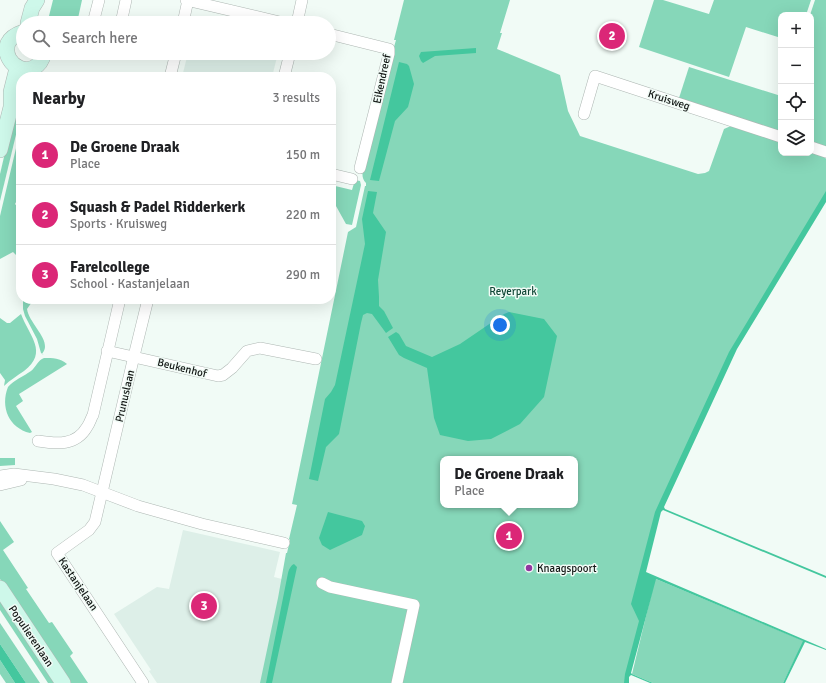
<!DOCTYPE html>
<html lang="en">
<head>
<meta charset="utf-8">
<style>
	:root { --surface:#fff; --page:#f2f2f2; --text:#202124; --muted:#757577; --line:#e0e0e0; --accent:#db2777 }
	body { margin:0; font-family:Signika,sans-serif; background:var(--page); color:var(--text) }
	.controls { position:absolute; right:12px; top:12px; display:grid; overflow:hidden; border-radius:8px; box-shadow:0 4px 16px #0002 }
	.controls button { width:36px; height:36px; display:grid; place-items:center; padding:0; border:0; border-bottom:1px solid var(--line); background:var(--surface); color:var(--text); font:20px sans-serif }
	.you { position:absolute; left:500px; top:325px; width:14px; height:14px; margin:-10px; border:3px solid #fff; border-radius:50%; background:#1a73e8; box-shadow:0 0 0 6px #1a73e833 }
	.badge { display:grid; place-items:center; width:26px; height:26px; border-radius:50%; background:var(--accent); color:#fff; font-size:13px; font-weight:700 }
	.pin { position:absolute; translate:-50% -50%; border:2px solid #fff; box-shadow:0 1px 4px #0006 }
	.popup { position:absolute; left:440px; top:456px; width:138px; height:52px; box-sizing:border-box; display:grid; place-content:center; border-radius:8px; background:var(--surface); filter:drop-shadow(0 1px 3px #0005); font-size:13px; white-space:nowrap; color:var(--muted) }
	.popup b { font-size:15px; color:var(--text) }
	.popup::after { content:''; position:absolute; left:50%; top:100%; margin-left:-8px; border:8px solid transparent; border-top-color:var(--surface) }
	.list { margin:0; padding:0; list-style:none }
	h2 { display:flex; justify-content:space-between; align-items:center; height:52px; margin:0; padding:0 16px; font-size:17px }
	h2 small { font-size:13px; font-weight:400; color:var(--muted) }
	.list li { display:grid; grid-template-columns:26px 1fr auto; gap:12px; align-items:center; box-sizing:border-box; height:60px; padding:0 16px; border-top:1px solid var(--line) }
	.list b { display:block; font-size:15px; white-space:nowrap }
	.list p { margin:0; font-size:13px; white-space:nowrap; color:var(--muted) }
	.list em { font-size:13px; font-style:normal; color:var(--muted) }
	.icon { flex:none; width:22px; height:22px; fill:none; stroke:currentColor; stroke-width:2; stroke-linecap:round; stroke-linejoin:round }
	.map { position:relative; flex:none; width:826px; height:683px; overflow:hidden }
	.search { position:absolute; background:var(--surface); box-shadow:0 4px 16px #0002; left:16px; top:16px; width:320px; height:44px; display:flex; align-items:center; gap:10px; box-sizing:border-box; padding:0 14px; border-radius:22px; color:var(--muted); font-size:15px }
	.panel { position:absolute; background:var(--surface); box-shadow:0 4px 16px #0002; left:16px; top:72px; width:320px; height:232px; border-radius:16px }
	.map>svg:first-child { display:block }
	.built { fill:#ddefe8 }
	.green { fill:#86d7b9; fill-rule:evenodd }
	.water { fill:#44c79e }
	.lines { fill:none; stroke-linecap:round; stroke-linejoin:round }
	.street-casing { stroke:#aeb7b3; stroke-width:12 }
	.secondary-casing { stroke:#aeb7b3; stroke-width:16 }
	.street { stroke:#fff; stroke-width:11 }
	.secondary { stroke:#cef8ea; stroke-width:15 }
	.poi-dot { fill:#9236a0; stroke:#f1fbf6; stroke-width:1.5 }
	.labels { text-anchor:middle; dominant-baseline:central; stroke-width:3; stroke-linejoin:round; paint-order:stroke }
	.street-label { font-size:11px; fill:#131715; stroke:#f1fbf6 }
	.park-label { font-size:11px; fill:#104736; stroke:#f1fbf6 }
	.poi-label { font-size:11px; fill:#131715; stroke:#f1fbf6; text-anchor:start }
</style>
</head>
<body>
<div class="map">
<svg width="826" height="683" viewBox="0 0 826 683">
	<rect width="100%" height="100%" fill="#f1fbf6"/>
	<!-- built -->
	<g class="built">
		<path d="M197,16L225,23H196Z"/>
		<path d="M188,53H278L272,77H182Z"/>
		<path d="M183,530L280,552L274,577L286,580L267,683H157L149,671L151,670L114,614L157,587L169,589Z"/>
	</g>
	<!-- green -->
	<g class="green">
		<path d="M53,0H82L77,23L49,16Z"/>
		<path d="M404,0H510L500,33H502L497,49L560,75L568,111L580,136L698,174L705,173L709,171L724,129L733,125L781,140V153H811V150L824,155L826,159V196L734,346L663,499L643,570L641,622L626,683H260L278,598L286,553H287L290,540L289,539L297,505L292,504L348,232L356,227L365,186H366V183C362,179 362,174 363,169L394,47L396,40H394ZM443,459H575V505H443Z"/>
		<path d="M654,0H663L709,14L714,0H811L806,15H781V38L746,27L729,77L639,47Z"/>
		<path d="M815,0H826V148L811,143L810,15Z"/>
		<path d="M689,67L781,96V133L679,98Z"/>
		<path d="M21,98V114L0,201V174L12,123Z"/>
		<path d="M21,127V192L15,204L21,211V260L13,252L0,259V216Z"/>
		<path d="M355,180L360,181L361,185L352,225L346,224L331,197V185L352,190Z"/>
		<path d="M23,299H34L27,309C29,322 46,336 45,347C45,350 43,352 42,354L44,355L41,353L37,339L25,316L23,309Z"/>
		<path d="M21,314C29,336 49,352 24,371C17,376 10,380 4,386L5,380L0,373V318L7,323H10Z"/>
		<path d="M44,358C53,358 60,358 67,364L19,394L23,401L16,406L32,432L30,433C9,428 0,407 8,387C14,380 24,376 31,371C36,367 38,360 44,358Z"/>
		<path d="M0,458H15V465L0,466Z"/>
		<path d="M0,521L14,542L3,550L28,588L26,589L49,623L52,622L73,653L70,656L88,683H69L0,579Z"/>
		<path d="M655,579H656L804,641L783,683H653L632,674Z"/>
		<path d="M0,598L56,683H48L0,610Z"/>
		<path d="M0,623L40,683H26L0,644Z"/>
		<path d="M0,660L15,683H6L0,674Z"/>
	</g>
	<!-- water -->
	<g class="water">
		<path d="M476,48V53L435,56L423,63L421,61L419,56L421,52Z"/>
		<path d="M399,62L407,64L409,66L414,84L408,107L395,121L379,181L370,180Z"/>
		<path d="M368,191L377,192L373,213L386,232L378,280L379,297V306L384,311L393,328L386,333L372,314L367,313L363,315L361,323L339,434L326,447L318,481L309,479L325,399L331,392L335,385L365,244L362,219Z"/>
		<path d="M826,191V202L737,349L664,507L665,509L826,576V578L663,510L661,512L646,572L826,649V650L805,642L785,683H783L803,641L656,579L631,673L632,674L653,683H650L631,675L629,677V683H624L625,674L639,621L631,604L655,512L660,501L729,352Z"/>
		<path d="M509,312L544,319L557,336L544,397L520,424L491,439L468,441L440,435L434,418L427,368L404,358L399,355L388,337L396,332L399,334L406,346L432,357L460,344L504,314Z"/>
		<path d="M328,512L362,521L365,526L362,535L330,550L322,545L319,538Z"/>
		<path d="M294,564L297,567L272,683H266L288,573C289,570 290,566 294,564Z"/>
		<path d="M0,644L26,683H15L0,660Z"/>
	</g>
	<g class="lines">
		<defs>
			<g id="street">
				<path d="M186,0L284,23"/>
				<path d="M93,23L99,0"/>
				<path d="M121,23L126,0"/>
				<path d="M183,23L188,0"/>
				<path d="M297,23L302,0"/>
				<path d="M329,34L389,49V54L360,168"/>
				<path d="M170,77L176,53"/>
				<path d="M284,77L290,53"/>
				<path d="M584,114L595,76L781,137"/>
				<path d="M811,147L826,152"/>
				<path d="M331,174L352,179"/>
				<path d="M107,351L218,376L223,375L232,368L247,351L260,348L316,359"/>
				<path d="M38,441C57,444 76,446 87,427C90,423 91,418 93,415L120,299"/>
				<path d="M0,476L14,474L54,479L83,485L138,506L202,524L284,543"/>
				<path d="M0,485L21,480"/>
				<path d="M322,583L330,587L414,605L397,683"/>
				<path d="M143,683L57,553L89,530L95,522L134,356L148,299"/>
			</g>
			<g id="secondary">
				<path d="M28,23L32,8L37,0"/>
				<path d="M23,32C17,34 11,37 8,43C0,67 37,83 44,53"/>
				<path d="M0,150L11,107V92L17,68"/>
				<path d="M0,588L63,683"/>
			</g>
		</defs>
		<!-- street casing -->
		<use href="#street" class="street-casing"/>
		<!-- secondary casing -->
		<use href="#secondary" class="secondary-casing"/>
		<!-- street -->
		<use href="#street" class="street"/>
		<!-- secondary -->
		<use href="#secondary" class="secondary"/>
	</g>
	<!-- markers -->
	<circle class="poi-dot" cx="529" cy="568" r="4"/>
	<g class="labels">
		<!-- street labels -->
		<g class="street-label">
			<text transform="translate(382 79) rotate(-78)">Eikendreef</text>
			<text transform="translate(669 100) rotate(18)">Kruisweg</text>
			<text transform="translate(182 368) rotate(14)">Beukenhof</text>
			<text transform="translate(125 396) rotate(-77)">Prunuslaan</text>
			<text transform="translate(78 584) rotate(56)">Kastanjelaan</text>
			<text transform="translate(31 636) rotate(56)">Populierenlaan</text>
		</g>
		<!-- park labels -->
		<g class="park-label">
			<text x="513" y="291">Reyerpark</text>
		</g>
		<!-- poi labels -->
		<g class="poi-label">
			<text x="537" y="568">Knaagspoort</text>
		</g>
	</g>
</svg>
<div class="controls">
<button>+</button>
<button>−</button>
<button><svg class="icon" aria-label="locate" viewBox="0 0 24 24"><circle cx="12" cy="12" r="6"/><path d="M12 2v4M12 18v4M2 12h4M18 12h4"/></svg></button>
<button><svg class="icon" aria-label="layers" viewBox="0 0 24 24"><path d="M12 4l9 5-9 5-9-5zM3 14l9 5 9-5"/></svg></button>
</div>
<div class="you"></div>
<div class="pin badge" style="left:509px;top:536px">1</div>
<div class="popup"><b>De Groene Draak</b>Place</div>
<div class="pin badge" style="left:612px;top:36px">2</div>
<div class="pin badge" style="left:204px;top:606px">3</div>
<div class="search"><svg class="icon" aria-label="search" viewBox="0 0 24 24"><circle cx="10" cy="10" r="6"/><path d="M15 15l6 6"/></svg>Search here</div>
<section class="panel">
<h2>Nearby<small>3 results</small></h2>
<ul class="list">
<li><span class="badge">1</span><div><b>De Groene Draak</b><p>Place</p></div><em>150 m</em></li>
<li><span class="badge">2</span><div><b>Squash &amp; Padel Ridderkerk</b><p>Sports · Kruisweg</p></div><em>220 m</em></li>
<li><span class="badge">3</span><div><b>Farelcollege</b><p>School · Kastanjelaan</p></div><em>290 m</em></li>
</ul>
</section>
</div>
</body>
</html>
